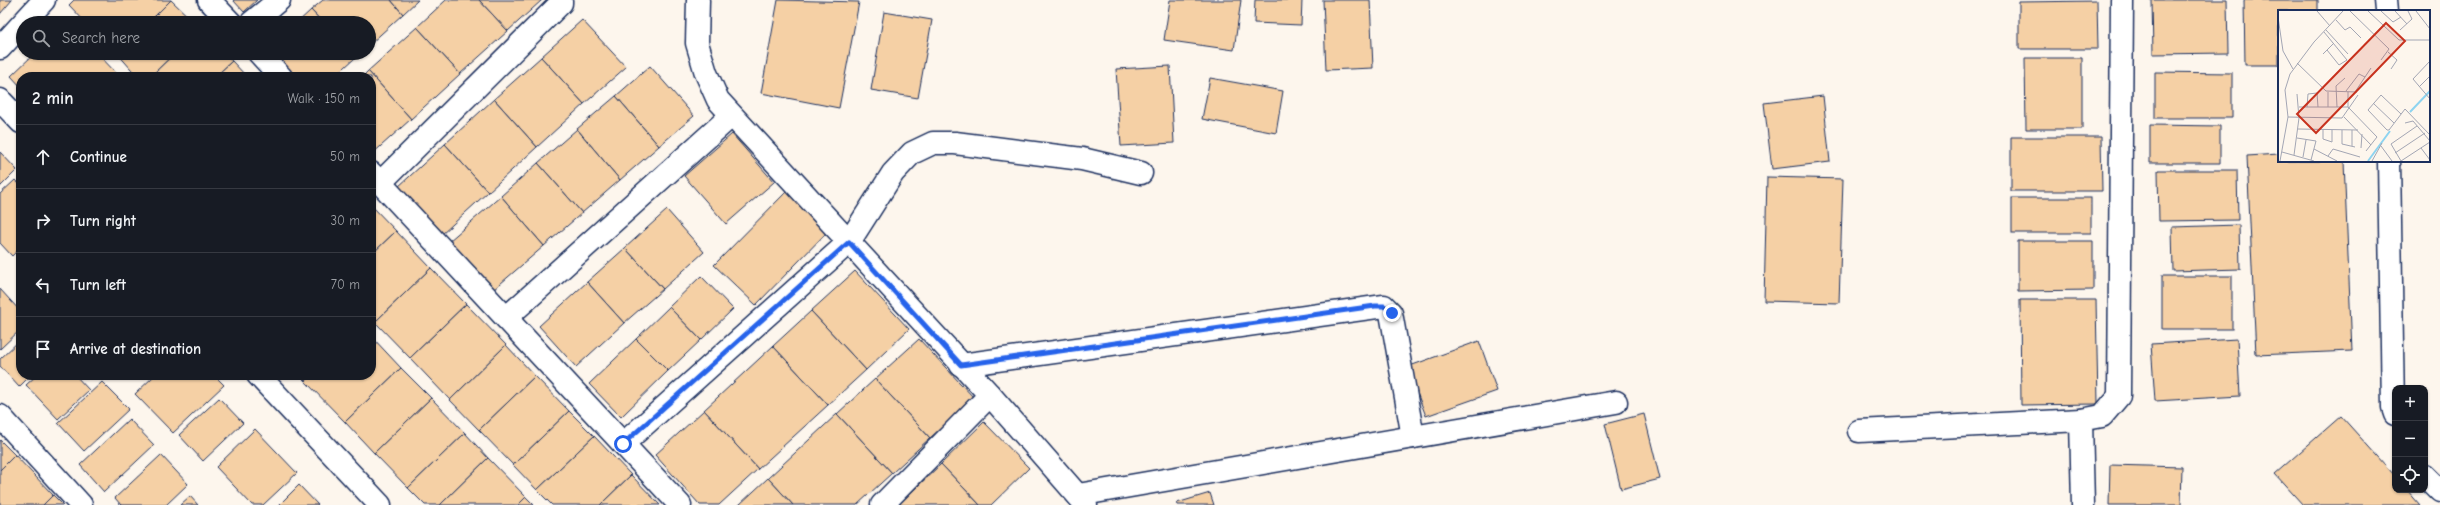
<!DOCTYPE html>
<html lang="en">
<head>
<meta charset="utf-8">
<style>
	:root { --surface:#171b24; --page:#242831; --text:#f1f3f6; --muted:#9ea1a6; --line:#363941 }
	body { margin:0; font-family:"Comic Neue",sans-serif; background:var(--page); color:var(--text) }
	.controls { position:absolute; right:12px; bottom:12px; display:grid; overflow:hidden; border-radius:8px; box-shadow:0 1px 3px #0004 }
	.controls button { width:36px; height:36px; display:grid; place-items:center; padding:0; border:0; border-bottom:1px solid var(--line); background:var(--surface); color:var(--text); font:20px sans-serif }
	.stop { position:absolute; width:12px; height:12px; margin:-9px; border:3px solid #2563eb; border-radius:50%; background:#fff }
	.stop.end { background:#2563eb; border-color:#fff; box-shadow:0 1px 4px #0008 }
	.list { margin:0; padding:0; list-style:none }
	h2 { display:flex; justify-content:space-between; align-items:center; height:52px; margin:0; padding:0 16px; font-size:17px }
	h2 small { font-size:13px; font-weight:400; color:var(--muted) }
	.list li { display:grid; grid-template-columns:26px 1fr auto; gap:12px; align-items:center; box-sizing:border-box; height:64px; padding:0 16px; border-top:1px solid var(--line) }
	.list b { display:block; font-size:15px; white-space:nowrap }
	.list em { font-size:13px; font-style:normal; color:var(--muted) }
	.icon { flex:none; width:22px; height:22px; fill:none; stroke:currentColor; stroke-width:2; stroke-linecap:round; stroke-linejoin:round }
	.map { position:relative; flex:none; width:2440px; height:505px; overflow:hidden }
	.search { position:absolute; background:var(--surface); box-shadow:0 1px 3px #0004; left:16px; top:16px; width:360px; height:44px; display:flex; align-items:center; gap:10px; box-sizing:border-box; padding:0 14px; border-radius:22px; color:var(--muted); font-size:15px }
	.panel { position:absolute; background:var(--surface); box-shadow:0 1px 3px #0004; left:16px; top:72px; width:360px; height:308px; border-radius:16px }
	.map>svg:first-child { display:block }
	.building { fill:#f5d0a5; stroke:#1b2f5e }
	.lines { fill:none; stroke-linecap:round; stroke-linejoin:round }
	.street-casing { stroke:#1b2f5e; stroke-width:25 }
	.street { stroke:#fff; stroke-width:22 }
	.route { stroke:#2563eb; stroke-width:5 }
	.inset-river { fill:none; stroke:#8ed4f0; stroke-width:2 }
	.inset-road { fill:none; stroke:#a3a6b4; stroke-width:1 }
	.view { fill:#c8321e; fill-opacity:0.15; stroke:#c8321e; stroke-width:2 }
	.inset-edge { fill:none; stroke:#1b2f5e; stroke-width:2 }
</style>
</head>
<body>
<div class="map">
<svg width="2440" height="505" viewBox="0 0 2440 505">
	<rect width="100%" height="100%" fill="#fdf6ed"/>
	<filter id="ink" filterUnits="userSpaceOnUse"><feTurbulence type="fractalNoise" baseFrequency=".025" numOctaves="2"/><feDisplacementMap in="SourceGraphic" scale="8" xChannelSelector="R" yChannelSelector="G"/><feConvolveMatrix kernelMatrix="1 2 1 2 8 2 1 2 1" color-interpolation-filters="sRGB"/></filter>
	<g filter="url(#ink)">
		<!-- building -->
		<g class="building">
			<path d="M0,0H12L0,14Z"/>
			<path d="M74,0H171L148,23H86L69,5Z"/>
			<path d="M171,0L195,23H148Z"/>
			<path d="M233,0H257L244,12Z"/>
			<path d="M323,0H391L403,14L369,45V23H323L311,10Z"/>
			<path d="M391,0H418L403,14Z"/>
			<path d="M446,0H479L508,31L460,74L417,27Z"/>
			<path d="M479,0H542L508,31Z"/>
			<path d="M778,0L859,2L839,108L761,93Z"/>
			<path d="M1170,0H1241L1234,50L1164,40Z"/>
			<path d="M1255,0H1302L1301,25L1254,23Z"/>
			<path d="M1323,0H1370L1373,68L1326,70Z"/>
			<path d="M2152,0H2227L2228,53L2153,54Z"/>
			<path d="M2244,0H2318V11H2279V65H2245Z"/>
			<path d="M2097,1L2098,49H2019V2Z"/>
			<path d="M311,10L323,23H297Z"/>
			<path d="M884,12L932,20L918,98L871,90Z"/>
			<path d="M582,20L626,67L584,104L541,57Z"/>
			<path d="M417,27L460,74L411,119L368,71Z"/>
			<path d="M35,53H97L120,77H21V87L11,76Z"/>
			<path d="M117,53H175L150,77H138Z"/>
			<path d="M175,53H224L232,61L215,77H150Z"/>
			<path d="M264,53H350L355,58L334,77H285Z"/>
			<path d="M350,53H360L355,58Z"/>
			<path d="M541,57L584,104L537,147L494,99Z"/>
			<path d="M2025,58H2082V129H2026Z"/>
			<path d="M232,61L247,77H215Z"/>
			<path d="M650,66L694,116L659,146L616,96Z"/>
			<path d="M1170,66L1174,143L1121,146L1116,69Z"/>
			<path d="M368,71L411,119L371,155V77H362Z"/>
			<path d="M2155,72L2232,73V118H2155Z"/>
			<path d="M1210,78L1283,91L1276,133L1202,119Z"/>
			<path d="M616,96L659,146L620,180L577,129Z"/>
			<path d="M1823,96L1830,162L1772,169L1764,103Z"/>
			<path d="M494,99L537,147L488,192L445,144Z"/>
			<path d="M2150,125L2220,126V163H2150Z"/>
			<path d="M577,129L620,180L582,213L538,163Z"/>
			<path d="M732,134L774,182L726,224L684,176Z"/>
			<path d="M2011,137H2101L2102,191H2011Z"/>
			<path d="M445,144L488,192L441,235L398,187Z"/>
			<path d="M0,152L17,170L0,187Z"/>
			<path d="M2279,154V161H2344L2352,351L2256,355L2247,156Z"/>
			<path d="M538,163L582,213L544,246L501,196Z"/>
			<path d="M2158,170H2237L2238,220L2159,221Z"/>
			<path d="M1767,177L1843,179L1839,303L1764,301Z"/>
			<path d="M15,180L21,186V247L12,256L0,243V194Z"/>
			<path d="M791,187L832,227L756,305L714,265Z"/>
			<path d="M501,196L544,246L493,290L449,241Z"/>
			<rect x="2012" y="198" width="79" height="35"/>
			<path d="M371,205L396,231L371,255Z"/>
			<path d="M667,210L704,252L663,289L625,248Z"/>
			<path d="M2239,225L2240,269L2173,271L2172,227Z"/>
			<path d="M396,231L431,268L375,322L371,318V255Z"/>
			<path d="M2018,241H2093V290L2018,291Z"/>
			<path d="M625,248L663,289L624,323L587,282Z"/>
			<path d="M431,268L466,304L410,358L375,322Z"/>
			<path d="M855,271L909,329L866,370L811,311Z"/>
			<path d="M701,276L733,309L701,340L669,307Z"/>
			<rect x="2162" y="276" width="70" height="53"/>
			<path d="M587,282L624,323L576,367L539,326Z"/>
			<path d="M0,289L21,312V329L0,349Z"/>
			<path d="M2020,300H2096L2098,404L2021,405Z"/>
			<path d="M466,304L506,345L450,400L410,358Z"/>
			<path d="M669,307L701,340L668,371L636,339Z"/>
			<path d="M811,311L866,370L828,405L773,346Z"/>
			<path d="M371,336L401,368L345,422L305,381L312,375H371Z"/>
			<path d="M21,339V375H31L19,387L0,366V359Z"/>
			<path d="M636,339L668,371L621,417L589,384Z"/>
			<path d="M919,339L974,398L930,438L875,379Z"/>
			<path d="M2237,339L2240,396L2155,401L2151,344Z"/>
			<path d="M1479,341L1497,391L1426,416L1407,367Z"/>
			<path d="M506,345L535,376L479,430L450,400Z"/>
			<path d="M773,346L828,405L758,469L704,410Z"/>
			<path d="M401,368L431,398L374,453L345,422Z"/>
			<path d="M37,375H75L89,390L58,419L26,385Z"/>
			<path d="M155,375H214L224,385L173,433L135,394Z"/>
			<path d="M299,375H312L305,381Z"/>
			<path d="M535,376L569,411L513,465L479,430Z"/>
			<path d="M875,379L930,438L892,473L837,414Z"/>
			<path d="M102,382L129,409L84,451L58,423Z"/>
			<path d="M219,398L243,423L203,461L179,435Z"/>
			<path d="M431,398L465,433L408,488L374,453Z"/>
			<path d="M704,410L758,469L719,505H700L655,455Z"/>
			<path d="M569,411L594,436L537,490L513,465Z"/>
			<path d="M837,414L892,473L857,505H793L768,478Z"/>
			<path d="M1644,414L1660,479L1621,489L1605,424Z"/>
			<path d="M2341,416L2395,476V490H2407L2420,505H2303L2275,474Z"/>
			<path d="M129,419L154,445L104,492L80,465Z"/>
			<path d="M984,422L1029,468L991,505H980L941,464Z"/>
			<path d="M255,429L297,473L263,505H252L216,467Z"/>
			<path d="M465,433L488,458L440,505H425L408,488Z"/>
			<path d="M594,436L631,475L600,505H552L537,490Z"/>
			<path d="M0,440L15,455L0,470Z"/>
			<path d="M15,455L53,495L43,505H0V470Z"/>
			<path d="M161,455L188,484L166,505H121L115,498Z"/>
			<path d="M488,458L526,497L518,505H440Z"/>
			<path d="M941,464L980,505H898Z"/>
			<path d="M2110,465L2182,467L2181,505H2109Z"/>
			<path d="M631,475L660,505H600Z"/>
			<path d="M768,478L793,505H739Z"/>
			<path d="M299,485L318,505H279Z"/>
			<path d="M1210,493L1214,505H1178L1177,503Z"/>
			<path d="M53,495L63,505H43Z"/>
			<path d="M190,496L198,505H180Z"/>
			<path d="M526,497L534,505H518Z"/>
		</g>
		<g class="lines">
			<defs>
				<g id="street">
					<path d="M209,0L231,23"/>
					<path d="M698,0L697,43L706,73L718,100L990,395L1086,505"/>
					<path d="M2386,0L2387,11"/>
					<path d="M251,23L279,0"/>
					<path d="M0,48L44,0"/>
					<path d="M259,53L281,77"/>
					<path d="M0,100L21,122"/>
					<path d="M2389,161L2393,408L2395,414"/>
					<path d="M371,173L680,505"/>
					<path d="M380,183L561,3V0"/>
					<path d="M506,318L731,116"/>
					<path d="M961,365L1384,306L1391,313L1413,437"/>
					<path d="M258,375L380,505"/>
					<path d="M0,416L81,505"/>
					<path d="M2081,420L2083,505"/>
					<path d="M1859,431L2081,420L2102,416L2119,396L2122,0"/>
					<path d="M623,444L849,242L893,173L912,153L933,143H955L1082,159L1141,173"/>
					<path d="M2425,476L2440,491"/>
					<path d="M1078,495L1616,402"/>
					<path d="M882,505L990,395"/>
				</g>
			</defs>
			<!-- street casing -->
			<use href="#street" class="street-casing"/>
			<!-- street -->
			<use href="#street" class="street"/>
		</g>
	</g>
	<g class="lines" filter="url(#ink)">
		<!-- route -->
		<path class="route" d="M623,444L849,242L961,365L1375,306H1384L1392,313"/>
	</g>
	<!-- overview -->
	<g transform="translate(2278 10)">
		<rect width="152" height="152" fill="#fdf6ed"/>
		<path class="inset-river" d="M132,102L152,81M90,151L112,121"/>
		<path class="inset-road" d="M39,1L52,16M72,1L111,39L103,50M90,1L121,30H152M103,1L115,12L123,7M117,1L129,14M138,1L152,19M0,7L5,41L15,59M58,10L67,20L72,17L83,28M48,20L70,44M122,20L134,9L130,1M46,22L69,50L61,55L49,40M110,42L119,50L113,59M45,44L56,33M152,51L135,69L152,89M19,53L48,81L79,82M141,77L152,66M68,81L81,64L87,67M70,82V97M77,82L93,58M95,93L116,113M21,97H70L99,127L88,141M29,97L30,84L39,83L40,97M50,97V82M59,97L58,76L67,68M123,104L103,85L90,100L109,120H111L127,99L152,125M10,107L64,108L80,85M66,107L93,135M127,113L135,111L152,131M20,119L80,120M45,120V129L54,132V120M64,120V134L77,137M19,128L38,131L33,150M74,136V120M103,136L114,151M83,138L84,124M143,138L152,150M36,139L59,151M4,142L36,151M117,143L147,123M16,145L21,108L19,84M50,146L55,139L82,147M25,147L28,130M2,151L10,107L7,80L12,64L36,32L65,1M94,151L104,133M123,151L113,134L139,116M123,151L152,132"/>
		<path class="view" d="M108,13L127,31L38,123L19,104Z"/>
		<rect width="152" height="152" class="inset-edge"/>
	</g>
</svg>
<div class="controls">
<button>+</button>
<button>−</button>
<button><svg class="icon" aria-label="locate" viewBox="0 0 24 24"><circle cx="12" cy="12" r="6"/><path d="M12 2v4M12 18v4M2 12h4M18 12h4"/></svg></button>
</div>
<div class="stop" style="left:623px;top:444px"></div>
<div class="stop end" style="left:1392px;top:313px"></div>
<div class="search"><svg class="icon" aria-label="search" viewBox="0 0 24 24"><circle cx="10" cy="10" r="6"/><path d="M15 15l6 6"/></svg>Search here</div>
<section class="panel">
<h2>2 min<small>Walk · 150 m</small></h2>
<ul class="list">
<li><svg class="icon" aria-label="ahead" viewBox="0 0 24 24"><path d="M12 20V5M6 11l6-6 6 6"/></svg><div><b>Continue</b></div><em>50 m</em></li>
<li><svg class="icon" aria-label="right" viewBox="0 0 24 24"><path d="M7 20v-9h11M14 6l5 5-5 5"/></svg><div><b>Turn right</b></div><em>30 m</em></li>
<li><svg class="icon" aria-label="left" viewBox="0 0 24 24"><path d="M17 20v-9H6M10 6l-5 5 5 5"/></svg><div><b>Turn left</b></div><em>70 m</em></li>
<li><svg class="icon" aria-label="arrive" viewBox="0 0 24 24"><path d="M6 21V4h12l-3 4 3 4H6"/></svg><div><b>Arrive at destination</b></div></li>
</ul>
</section>
</div>
</body>
</html>
